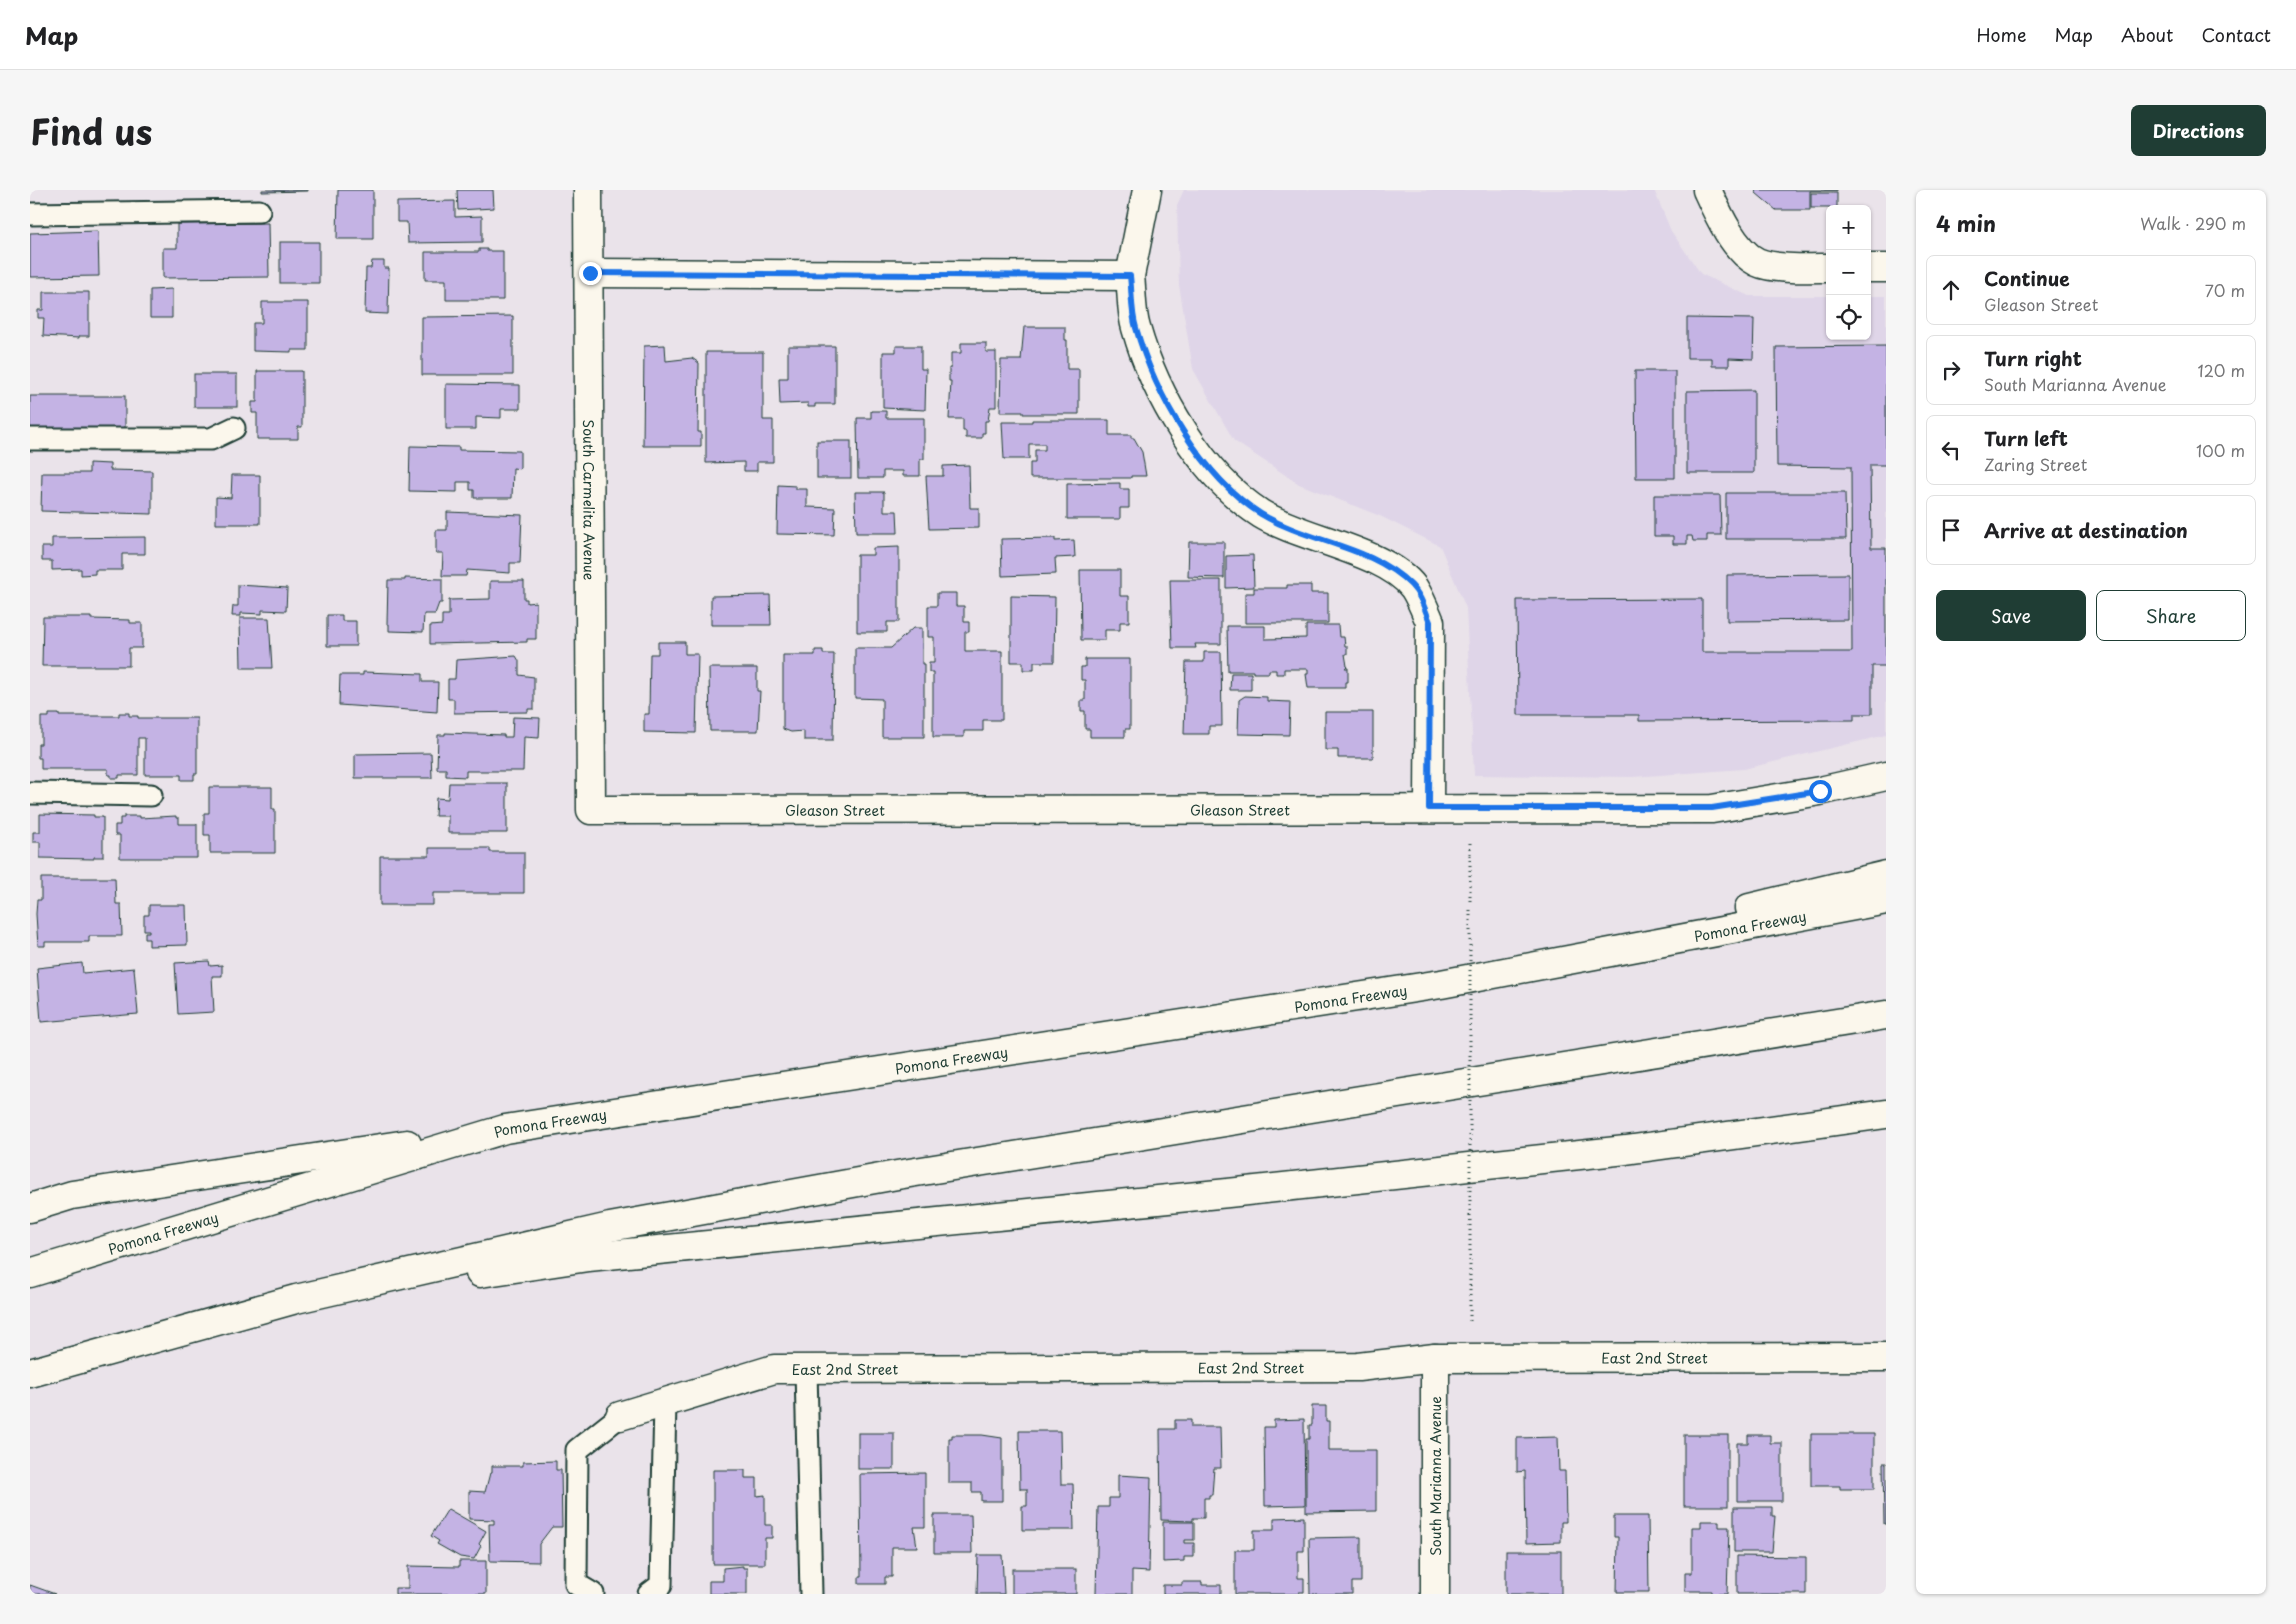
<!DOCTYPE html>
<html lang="en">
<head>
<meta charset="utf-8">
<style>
	:root { --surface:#fff; --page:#f6f6f6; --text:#202124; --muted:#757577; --line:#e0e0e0; --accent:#1f3d34 }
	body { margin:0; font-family:"Playpen Sans",sans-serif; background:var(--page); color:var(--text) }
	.controls { position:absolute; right:15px; top:15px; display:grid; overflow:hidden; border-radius:8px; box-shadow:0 1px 4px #0004 }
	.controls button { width:45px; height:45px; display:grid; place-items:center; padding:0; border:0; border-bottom:1px solid var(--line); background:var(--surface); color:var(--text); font:25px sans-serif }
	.stop { position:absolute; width:15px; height:15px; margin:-11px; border:4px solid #1a73e8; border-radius:50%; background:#fff }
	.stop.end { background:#1a73e8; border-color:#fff; box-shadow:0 1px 5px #0008 }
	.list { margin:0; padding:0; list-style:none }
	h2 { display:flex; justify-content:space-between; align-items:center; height:65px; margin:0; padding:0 20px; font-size:21px }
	h2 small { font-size:16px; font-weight:400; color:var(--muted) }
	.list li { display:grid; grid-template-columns:32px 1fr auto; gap:15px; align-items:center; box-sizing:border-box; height:70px; margin:0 10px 10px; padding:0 10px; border:1px solid var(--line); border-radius:8px }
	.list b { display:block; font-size:19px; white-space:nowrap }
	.list p { margin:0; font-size:16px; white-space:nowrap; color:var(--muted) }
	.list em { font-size:16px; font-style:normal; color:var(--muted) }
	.actions { display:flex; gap:10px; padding:15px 20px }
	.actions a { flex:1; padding:11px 0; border:1px solid var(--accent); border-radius:8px; text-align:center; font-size:18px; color:var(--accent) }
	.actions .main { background:var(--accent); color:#fff }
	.icon { flex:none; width:28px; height:28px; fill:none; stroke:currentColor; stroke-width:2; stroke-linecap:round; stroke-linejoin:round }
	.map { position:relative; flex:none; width:1856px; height:1404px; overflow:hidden; border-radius:8px }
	header { display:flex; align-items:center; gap:30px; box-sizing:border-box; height:70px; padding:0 25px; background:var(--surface); border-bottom:1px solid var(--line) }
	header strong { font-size:24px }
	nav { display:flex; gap:28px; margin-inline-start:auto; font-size:18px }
	.intro { display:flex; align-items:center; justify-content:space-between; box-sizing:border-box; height:120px; padding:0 30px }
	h1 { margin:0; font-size:35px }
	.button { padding:12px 22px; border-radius:8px; background:var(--accent); color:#fff; font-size:18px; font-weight:700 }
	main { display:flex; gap:30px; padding:0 30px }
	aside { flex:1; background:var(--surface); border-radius:8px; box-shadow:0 1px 4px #0004 }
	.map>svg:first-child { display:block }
	.built { fill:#dfd5e8 }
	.building { fill:#c4b3e4; stroke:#1f3d34 }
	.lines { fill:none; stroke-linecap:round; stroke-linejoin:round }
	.lane-casing { stroke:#1f3d34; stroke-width:25 }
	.street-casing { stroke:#1f3d34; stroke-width:31 }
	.highway-casing { stroke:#1f3d34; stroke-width:31 }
	.path { stroke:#1f3d34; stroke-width:3; stroke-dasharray:1 4; stroke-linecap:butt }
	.lane { stroke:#fbf7ec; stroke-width:21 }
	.street { stroke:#fbf7ec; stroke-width:28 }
	.highway { stroke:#fbf7ec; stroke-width:28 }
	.path-bridge { stroke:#1f3d34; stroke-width:3; stroke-dasharray:1 4; stroke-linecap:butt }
	.route { stroke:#1a73e8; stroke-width:6 }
	.labels { text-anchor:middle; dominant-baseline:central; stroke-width:4; stroke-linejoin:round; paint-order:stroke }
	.street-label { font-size:14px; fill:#1f3d34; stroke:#fbf7ec }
</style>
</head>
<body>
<header>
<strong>Map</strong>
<nav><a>Home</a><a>Map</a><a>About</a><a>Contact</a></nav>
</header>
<div class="intro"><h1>Find us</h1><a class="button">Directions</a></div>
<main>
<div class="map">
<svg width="1856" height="1404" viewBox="0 0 1856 1404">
	<rect width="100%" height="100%" fill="#eae3ea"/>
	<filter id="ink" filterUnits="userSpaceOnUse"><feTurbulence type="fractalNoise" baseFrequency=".02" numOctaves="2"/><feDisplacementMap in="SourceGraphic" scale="10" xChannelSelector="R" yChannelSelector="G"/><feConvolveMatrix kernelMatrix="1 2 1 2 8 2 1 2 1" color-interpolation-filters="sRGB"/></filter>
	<g filter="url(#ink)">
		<!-- built -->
		<path class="built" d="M1154,0H1624L1641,41L1671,84L1719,106H1800V146H1837V106H1856V545L1714,579L1602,587L1444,585L1436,418L1410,356L1350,326L1269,294L1204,251L1163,179L1149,95L1147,15Z"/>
		<!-- building -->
		<g class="building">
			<path d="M232,0H278V1L232,2Z"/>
			<path d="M308,0H343V49H307Z"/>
			<path d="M427,0H463L464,18L428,20Z"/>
			<path d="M1725,0H1807V1H1780V20H1746L1726,3Z"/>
			<rect x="1781" y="3" width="26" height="15"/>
			<path d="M425,11V27L452,26V52L378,53L377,32H367V12Z"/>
			<path d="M238,33L239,87L133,88V58H147V34Z"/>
			<path d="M68,41L69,86L0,87V43Z"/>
			<rect x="250" y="52" width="39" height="41"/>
			<path d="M449,59H457V61H473V110H416V90H395V62H449Z"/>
			<path d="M342,71H354V78H359L358,124L335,123L336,78H341Z"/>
			<path d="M142,99V128H120V100Z"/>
			<path d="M13,102H59V146H49V148L13,146L14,128H8V120H13Z"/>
			<path d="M232,112H278V160H261V162L223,161V133H232Z"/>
			<path d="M483,126V185H392V127Z"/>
			<path d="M1657,128L1724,129L1723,169L1699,168V176H1682V168H1657Z"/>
			<path d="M994,137H1035V150H1037V179H1049V224H993V222H970L971,170H991Z"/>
			<path d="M931,153H956V162H966V217H960L958,231H955V243H952V248H936V241H933V229H919L921,191H919V178H921V163H931Z"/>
			<path d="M635,155L636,171L662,168L669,173L668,242H671V256H613L614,156Z"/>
			<path d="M758,156H805V214H785V217H778V213L750,214L749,188H758Z"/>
			<path d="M866,156H891V179H896L895,220L853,218V162H866Z"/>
			<path d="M1856,156V275H1840L1841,358H1856V476H1842V524H1824V530L1609,531V525H1488L1487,410L1672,409V462H1822L1821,277L1747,276L1746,157Z"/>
			<path d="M676,162H733V230H743V272H727V281H714V272L676,273Z"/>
			<path d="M227,181H272V237H268V249H227V223H222V212H227Z"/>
			<path d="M1605,181H1645V288H1606Z"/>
			<rect x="164" y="184" width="43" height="33"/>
			<path d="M416,194L490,195V219H471V228L446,227V239H416Z"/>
			<path d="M1724,200V283H1657V201Z"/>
			<rect x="0" y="206" width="95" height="36"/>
			<path d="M841,221H856V228H894V269H890V286H873V281H853V288H828L827,228H841Z"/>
			<path d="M1002,230H1079V245H1101V248H1104L1112,262L1116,286H1101V288H1000V273H1005V260H1015V254H999V269H974L972,232H1002Z"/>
			<rect x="787" y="251" width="34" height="37"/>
			<path d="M380,256L429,257V260L490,261V279L483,278L482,308H444V300H440V292H427V302L379,301Z"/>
			<path d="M59,273L80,274V280L122,281V324L11,321L12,283H59Z"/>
			<path d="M939,275L940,318H949V338L899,339L896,286H913V276Z"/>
			<path d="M202,285H230V334H186V307L201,308Z"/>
			<path d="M1090,293V299H1099V318H1090V329H1037V294Z"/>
			<path d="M748,295L766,296V299H777V317L805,318L804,345L747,344Z"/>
			<path d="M825,302H854V321H867L868,343H826Z"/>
			<path d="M1696,303H1815L1816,349H1696Z"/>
			<path d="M1624,305H1690L1691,345H1677V351H1663L1662,346H1657V354H1643V346H1624Z"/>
			<path d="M417,322L492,325L490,373H480V383L437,380L436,386H412L413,363H406V340H417Z"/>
			<path d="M115,347V364H92V380H65V384L51,385V379L22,380V371H12V357H22V348Z"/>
			<path d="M1025,348V351L1044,350L1045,367L1025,368L1026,384L972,386L971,349Z"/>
			<path d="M1159,352H1194V388L1158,387Z"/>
			<path d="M869,357V432H857V442H827V365H843V358Z"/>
			<path d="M1223,365L1224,397L1196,398V366Z"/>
			<path d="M1050,380H1090V406H1099V432H1090V440H1075V450H1051Z"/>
			<path d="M1818,384V430L1697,431V385Z"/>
			<path d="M375,388L412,389V413H409L405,424H394L393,442L359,441V434H357L358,390H375Z"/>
			<path d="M1140,390H1191V454H1165L1166,458H1142Z"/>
			<path d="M460,391H494V409H497V413L506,412V449H497V452L400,454V436L412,435V425H419V410L460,409Z"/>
			<path d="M208,395L257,398L256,421L232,420V424L211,423V426H202L203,416H208Z"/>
			<path d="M1257,395H1281V403H1298V433H1215V403H1224V398H1257Z"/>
			<path d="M907,403H926V416H934V432H939V442H935V461H972V530H953V541H934V547H903V482H899V473H904V447H898V416H907Z"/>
			<path d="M740,405L741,435H681V406Z"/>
			<path d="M981,406L1025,407L1024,472H1004V480H993V472H981Z"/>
			<path d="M297,425H312V431H326V456H297Z"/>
			<path d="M13,427H61V429L100,430V433H112V458H99V476H12Z"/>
			<path d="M210,428H239L242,478H211Z"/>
			<path d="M1276,435H1308L1309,447H1314L1315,456H1317V464H1315L1317,476L1315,478H1318V492H1315V498H1278L1276,484H1278V479H1254V484H1246V480H1239V483H1223V481H1198L1197,436H1235V449L1276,448Z"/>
			<path d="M883,438H892V474H894V547H852V509L825,508V458H861Z"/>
			<path d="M628,452H655V464H668L666,543L614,542V524H619L620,464H628Z"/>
			<path d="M785,460H793V464H804L803,550H774V541L761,542L753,539V465H785Z"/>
			<path d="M1174,462H1191L1192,536H1179V544H1154L1156,472H1174Z"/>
			<path d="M486,466L489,471V485L504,487V519H498V522L424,523V509H418V489H425L426,470Z"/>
			<path d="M1055,469H1100V539H1095V547H1060V539H1055V521H1051V510H1055V490H1051V477H1055Z"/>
			<path d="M679,478H727V501H730L728,541H680Z"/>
			<path d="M333,482L392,484V492H408L407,522L309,515L310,485H333Z"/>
			<path d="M1201,483H1221V500H1200Z"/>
			<path d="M1215,506L1237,507V511L1260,512L1259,545L1208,544L1209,510Z"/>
			<path d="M1295,522H1343V568H1308V560H1295Z"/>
			<path d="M89,523H99V526H108V528H167V584H164V590H151V585H115V548H108V585H89V588H81V585H78V579H11V568H8V554H11V527H19V524H29V526H89Z"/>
			<path d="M483,527L510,528L509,548L494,547L493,581H436V587L416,586V579H407L408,545H415V543L474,545V547H482Z"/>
			<path d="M401,563L402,588H325V564Z"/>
			<path d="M419,593H477V643H418V626H405L406,608L418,609Z"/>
			<path d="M179,597H242V619H245V663H180V645H174V623H179Z"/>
			<path d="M10,624L64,625V627H73V667H64V669L10,668V652H3V642H10Z"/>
			<path d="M94,626H110V628L146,626V628H149V634H167V668H90V645H85V635H90V628H94Z"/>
			<path d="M399,658H460V662H494V703H403V715H350V666H399Z"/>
			<path d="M11,688H85L86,714H91L92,746H59V752H15V756H8L6,724L7,710H11Z"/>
			<path d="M119,715H156L157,755L119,756V749H115V742H119V740H114V725H119Z"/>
			<path d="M179,771L180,776L192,775V786H182L184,822L148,824L145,773Z"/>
			<path d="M52,773L53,783L104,778L108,824L11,832L7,778Z"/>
			<path d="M1282,1216H1296V1231H1299V1260H1346V1321L1276,1322V1249H1279V1235H1282Z"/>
			<path d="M1274,1229L1275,1315L1235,1316L1234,1237H1244V1230Z"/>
			<path d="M1145,1230H1161V1237H1190L1191,1278H1184L1182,1305H1179V1308H1174V1328H1163V1331L1131,1330L1130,1239H1145Z"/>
			<path d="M989,1241H1030L1031,1294H1043L1044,1340H992V1316H997V1299H990Z"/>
			<rect x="828" y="1243" width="36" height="36"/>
			<path d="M1781,1244H1844V1299H1810V1296H1781Z"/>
			<path d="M922,1245H952L972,1248V1311H951V1302H942V1293H919V1248H922Z"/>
			<rect x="1654" y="1245" width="44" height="71"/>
			<path d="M1718,1245H1740V1253H1752V1311H1707V1253H1718Z"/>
			<path d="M1528,1247L1529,1281H1535L1536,1332H1531V1352L1496,1353L1495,1281L1487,1282V1248Z"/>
			<path d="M526,1271V1280H531L532,1337H522L509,1354V1372L460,1371L459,1334H464V1330L439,1329V1301L455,1302L460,1283H462V1276H493V1272Z"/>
			<path d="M1853,1273H1856V1334H1854Z"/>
			<path d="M683,1280H715V1288H727V1306L735,1305V1335H742V1348H735V1374H683Z"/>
			<path d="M895,1283V1337H884L887,1357H862V1387H855V1394H829V1387H831L830,1284Z"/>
			<path d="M1088,1285L1121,1287L1119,1382L1102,1381V1404H1066L1068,1317H1079V1308H1088Z"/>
			<path d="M1704,1317H1742V1326H1745L1742,1362H1704Z"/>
			<path d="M418,1319L456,1341L449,1354L451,1356L444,1369L430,1367L407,1354L409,1351L401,1346Z"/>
			<path d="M904,1325H941L942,1363H904Z"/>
			<path d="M1584,1326H1618L1619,1402H1587L1588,1347H1584Z"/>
			<path d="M1274,1327V1361H1268V1388H1274V1402H1269V1404H1205V1360H1224V1340H1244V1328Z"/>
			<path d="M1671,1331H1689V1337H1699L1697,1404H1681V1401H1655V1383H1662V1337H1671Z"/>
			<path d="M1133,1332H1164V1350H1154V1353H1164V1367H1154V1371L1133,1372Z"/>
			<path d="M1331,1347V1392H1322V1404H1280L1279,1348Z"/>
			<rect x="1476" y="1361" width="55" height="43"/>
			<path d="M948,1365H972L974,1404H947Z"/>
			<path d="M1707,1366L1776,1367V1404H1707Z"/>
			<path d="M429,1371H456V1404H365V1398H378V1376L429,1377Z"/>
			<path d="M713,1376V1378H717V1404H679V1391H693V1378Z"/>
			<rect x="982" y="1379" width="64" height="25"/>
			<path d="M1152,1392H1172V1395H1191V1404H1133V1395H1152Z"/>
			<path d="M0,1395L25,1404H0Z"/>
		</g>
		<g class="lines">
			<defs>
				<g id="lane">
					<path d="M0,24L229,21"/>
					<path d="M0,249H181L204,238"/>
					<path d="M0,603L121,605"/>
					<path d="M776,1179L781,1404"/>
					<path d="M563,1404L546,1394L547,1260L590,1226"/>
					<path d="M619,1404L631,1395L635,1213"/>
				</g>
				<g id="street">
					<path id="s1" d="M558,0L561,620L1682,619L1790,601L1856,586"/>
					<path d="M1677,0C1687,22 1704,61 1727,72C1744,80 1781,78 1800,78"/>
					<path d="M1837,78H1856"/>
					<path d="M559,83L1100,86L1117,0"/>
					<path d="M1100,86C1102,102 1101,122 1106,138C1125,205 1172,286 1231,324C1272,349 1357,361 1384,398C1391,409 1395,420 1400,432L1399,618"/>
					<path d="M1405,1168V1404"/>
					<path id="s2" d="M590,1226L744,1179L1328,1177L1405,1168L1856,1167"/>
				</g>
				<g id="highway">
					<path d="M1719,718L1856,685"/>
					<path d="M0,1018L42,1005L377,954"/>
					<path id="s3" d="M0,1083L475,939L1411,794L1856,710"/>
					<path d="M450,1083L558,1067L1198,1003L1596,960L1856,924"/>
					<path d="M0,1183L266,1109L580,1037L867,985L1856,825"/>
				</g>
			</defs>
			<!-- lane casing -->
			<use href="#lane" class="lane-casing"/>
			<!-- street casing -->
			<use href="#street" class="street-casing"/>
			<!-- highway casing -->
			<use href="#highway" class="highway-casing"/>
			<!-- path -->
			<g class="path">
				<path d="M1440,653V665"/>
				<path d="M1440,1045V1135"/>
			</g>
			<!-- lane -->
			<use href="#lane" class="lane"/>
			<!-- street -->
			<use href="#street" class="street"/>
			<!-- highway -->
			<use href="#highway" class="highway"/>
			<!-- path-bridge -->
			<path class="path-bridge" d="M1440,665V1045"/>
		</g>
	</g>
	<g class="lines" filter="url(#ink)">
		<!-- route -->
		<path class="route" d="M560,83L1100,86C1102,102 1101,122 1106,138C1125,204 1172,287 1231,324C1279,353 1341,355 1381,395C1391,405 1395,420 1400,432L1399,618H1682L1790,601"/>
	</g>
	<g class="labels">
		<!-- street labels -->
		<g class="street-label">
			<text stroke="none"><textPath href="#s1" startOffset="310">South Carmelita Avenue</textPath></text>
			<text stroke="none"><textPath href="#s1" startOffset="1269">Gleason Street</textPath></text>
			<text stroke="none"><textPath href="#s1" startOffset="864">Gleason Street</textPath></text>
			<text stroke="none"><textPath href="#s3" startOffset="1758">Pomona Freeway</textPath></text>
			<text stroke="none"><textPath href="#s3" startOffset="1352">Pomona Freeway</textPath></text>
			<text stroke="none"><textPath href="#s3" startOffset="948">Pomona Freeway</textPath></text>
			<text stroke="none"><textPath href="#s3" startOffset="542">Pomona Freeway</textPath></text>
			<text stroke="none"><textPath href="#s3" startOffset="139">Pomona Freeway</textPath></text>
			<text stroke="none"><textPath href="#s2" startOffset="1042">East 2nd Street</textPath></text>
			<text stroke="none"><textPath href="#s2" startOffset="638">East 2nd Street</textPath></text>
			<text stroke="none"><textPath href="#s2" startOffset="232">East 2nd Street</textPath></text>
			<text transform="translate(1405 1286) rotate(-90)">South Marianna Avenue</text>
		</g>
	</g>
</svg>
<div class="controls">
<button>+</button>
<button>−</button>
<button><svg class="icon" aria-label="locate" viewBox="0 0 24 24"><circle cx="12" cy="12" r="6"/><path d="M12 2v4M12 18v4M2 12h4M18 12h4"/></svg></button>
</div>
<div class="stop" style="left:1790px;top:601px"></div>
<div class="stop end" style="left:560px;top:83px"></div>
</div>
<aside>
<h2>4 min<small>Walk · 290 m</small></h2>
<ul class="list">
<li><svg class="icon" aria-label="ahead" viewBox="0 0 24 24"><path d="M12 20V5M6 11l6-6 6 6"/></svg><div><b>Continue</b><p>Gleason Street</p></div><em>70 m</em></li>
<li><svg class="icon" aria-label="right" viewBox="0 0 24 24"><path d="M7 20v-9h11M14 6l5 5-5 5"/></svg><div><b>Turn right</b><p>South Marianna Avenue</p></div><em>120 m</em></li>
<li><svg class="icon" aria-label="left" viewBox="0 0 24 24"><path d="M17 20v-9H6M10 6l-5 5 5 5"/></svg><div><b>Turn left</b><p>Zaring Street</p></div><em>100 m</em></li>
<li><svg class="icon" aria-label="arrive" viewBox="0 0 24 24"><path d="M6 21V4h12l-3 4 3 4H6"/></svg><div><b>Arrive at destination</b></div></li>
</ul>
<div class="actions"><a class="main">Save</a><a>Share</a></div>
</aside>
</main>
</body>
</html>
